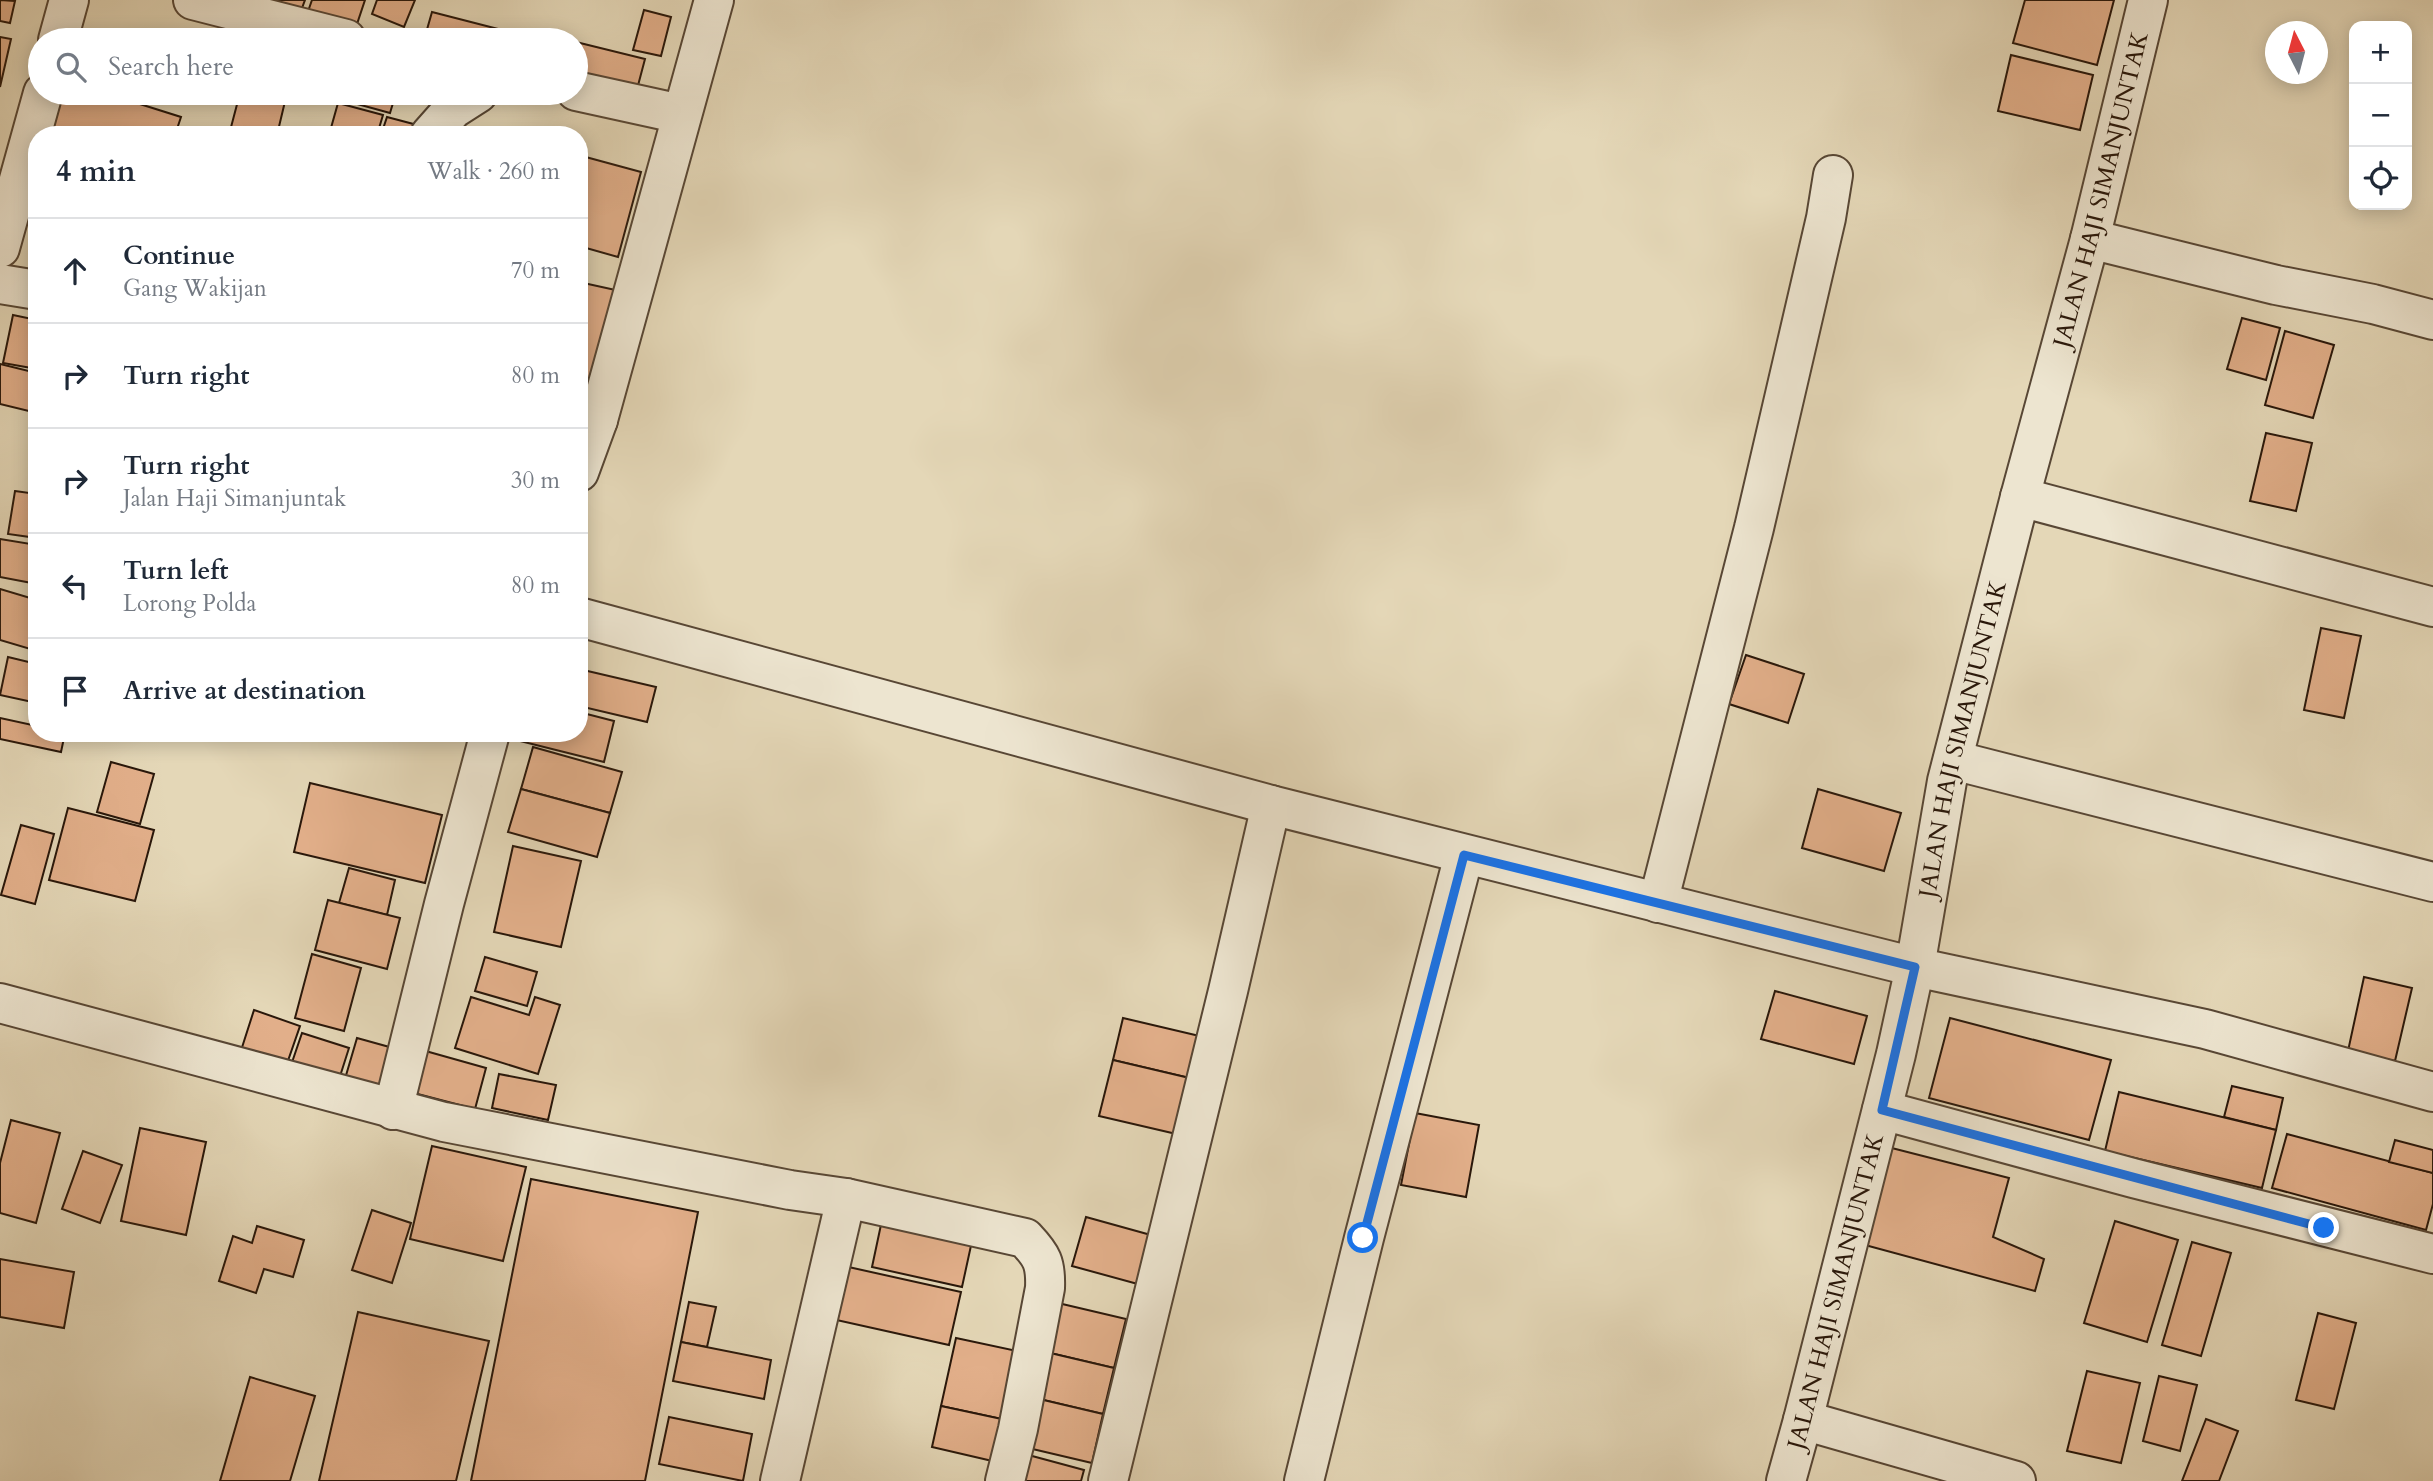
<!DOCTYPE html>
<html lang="en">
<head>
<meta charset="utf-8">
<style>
	:root { --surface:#fff; --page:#f2f2f3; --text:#1f2937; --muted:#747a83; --line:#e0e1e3 }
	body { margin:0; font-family:Cardo,serif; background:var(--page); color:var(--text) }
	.controls { position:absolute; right:21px; top:21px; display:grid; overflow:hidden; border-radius:14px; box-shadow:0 4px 18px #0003 }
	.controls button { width:63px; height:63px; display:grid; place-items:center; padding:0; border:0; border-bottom:2px solid var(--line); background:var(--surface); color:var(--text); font:35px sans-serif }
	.compass { position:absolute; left:2265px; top:21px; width:63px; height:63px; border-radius:50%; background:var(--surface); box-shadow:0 4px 18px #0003; rotate:354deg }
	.stop { position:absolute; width:21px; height:21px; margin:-16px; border:5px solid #1a73e8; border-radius:50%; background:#fff }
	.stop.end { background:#1a73e8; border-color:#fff; box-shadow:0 2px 7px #0008 }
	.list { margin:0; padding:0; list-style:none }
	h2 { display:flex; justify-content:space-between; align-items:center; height:91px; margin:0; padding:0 28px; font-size:30px }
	h2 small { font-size:23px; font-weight:400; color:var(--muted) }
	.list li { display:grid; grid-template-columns:46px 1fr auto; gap:21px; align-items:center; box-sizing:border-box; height:105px; padding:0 28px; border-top:2px solid var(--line) }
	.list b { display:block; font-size:26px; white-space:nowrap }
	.list p { margin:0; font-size:23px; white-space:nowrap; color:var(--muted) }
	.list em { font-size:23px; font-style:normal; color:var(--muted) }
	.icon { flex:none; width:38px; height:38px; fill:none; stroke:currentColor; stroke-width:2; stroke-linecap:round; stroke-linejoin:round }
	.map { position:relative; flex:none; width:2433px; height:1481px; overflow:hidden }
	.search { position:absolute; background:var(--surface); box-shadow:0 4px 18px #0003; left:28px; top:28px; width:560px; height:77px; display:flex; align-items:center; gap:18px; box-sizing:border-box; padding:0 24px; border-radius:38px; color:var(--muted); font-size:26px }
	.panel { position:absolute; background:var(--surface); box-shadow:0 4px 18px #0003; left:28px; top:126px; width:560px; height:616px; border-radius:28px }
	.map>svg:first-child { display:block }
	.building { fill:#e2af8a; stroke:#29170a; stroke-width:2 }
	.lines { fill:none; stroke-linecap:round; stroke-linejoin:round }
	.minor-casing { stroke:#584735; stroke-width:42 }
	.minor { stroke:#ede5d0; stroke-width:38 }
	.route { stroke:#1a73e8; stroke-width:9 }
	.labels { text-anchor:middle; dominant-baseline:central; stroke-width:7; stroke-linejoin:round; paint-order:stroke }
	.street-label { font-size:24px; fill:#29170a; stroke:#ede5d0 }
</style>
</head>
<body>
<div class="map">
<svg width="2433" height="1481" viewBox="0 0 2433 1481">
	<rect width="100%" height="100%" fill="#e4d7b7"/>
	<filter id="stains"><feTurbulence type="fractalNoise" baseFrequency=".00286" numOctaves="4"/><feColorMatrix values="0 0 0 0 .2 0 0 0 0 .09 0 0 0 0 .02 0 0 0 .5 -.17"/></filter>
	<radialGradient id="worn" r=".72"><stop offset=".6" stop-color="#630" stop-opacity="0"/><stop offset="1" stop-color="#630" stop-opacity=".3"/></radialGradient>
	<!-- building -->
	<g class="building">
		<path d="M0,0L15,1L10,23L0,21Z"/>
		<path d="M271,0H305L299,16L269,6Z"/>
		<path d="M312,0H365L353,36L305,20Z"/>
		<path d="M377,0H415L404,27L372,14Z"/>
		<path d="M2025,0H2114L2097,65L2013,43Z"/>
		<path d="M644,10L671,17L661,56L633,50Z"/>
		<path d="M432,12L502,30L499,40H424Z"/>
		<path d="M0,37L11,39L0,87Z"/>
		<path d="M576,42L645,59L636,93L576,78Z"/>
		<path d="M2011,55L2093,75L2080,130L1998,111Z"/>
		<path d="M63,93H105L181,117L175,135H50Z"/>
		<path d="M240,93H287L277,135H244L230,131Z"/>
		<path d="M340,93H396L390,113L339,99Z"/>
		<path d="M408,93H446L443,103Z"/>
		<path d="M338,103L383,115L377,135H329Z"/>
		<path d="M387,117L421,126L418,135H381Z"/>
		<path d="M582,156L641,172L618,257L579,246V167Z"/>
		<path d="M579,282L620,291L594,409L579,406Z"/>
		<path d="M13,315L37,320V369L3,363Z"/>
		<path d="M2242,318L2280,328L2266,380L2227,369Z"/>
		<path d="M2285,331L2334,345L2313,418L2265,405Z"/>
		<path d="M0,364L37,373V413L0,404Z"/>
		<path d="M2266,433L2312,443L2296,511L2250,501Z"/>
		<path d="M15,491L37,494V538L8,534Z"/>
		<path d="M0,539L37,545V584L0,577Z"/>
		<path d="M0,589L37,600V651L0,640Z"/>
		<path d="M2321,628L2361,636L2344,718L2304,710Z"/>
		<path d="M1746,655L1804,674L1788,723L1729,704Z"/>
		<path d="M8,657L37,664V703L0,695Z"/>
		<path d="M579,669L656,687L647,722L579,706Z"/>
		<path d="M579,712L614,721L604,762L508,738L509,733H579Z"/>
		<path d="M0,718L37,726V733H65L61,752L0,739Z"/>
		<path d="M533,747L622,772L610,813L521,789Z"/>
		<path d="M111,762L154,774L140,824L97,812Z"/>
		<path d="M310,783L442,815L425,883L294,852Z"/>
		<path d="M521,789L610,813L597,857L508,832Z"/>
		<path d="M1818,789L1901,813L1884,871L1802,848Z"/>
		<path d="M68,808L154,830L135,901L49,880Z"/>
		<path d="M21,825L54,834L35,904L1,895Z"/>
		<path d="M513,846L581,861L561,947L494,932Z"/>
		<path d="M349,868L395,880L387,915L339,903Z"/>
		<path d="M328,900L400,918L387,969L315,950Z"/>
		<path d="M312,954L361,968L344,1031L295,1018Z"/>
		<path d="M485,957L537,972L527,1006L475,991Z"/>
		<path d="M2364,977L2412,988L2395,1061L2348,1051Z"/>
		<path d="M1775,991L1867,1016L1854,1064L1761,1039Z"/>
		<path d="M471,997L529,1015L535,997L560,1005L538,1074L455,1048Z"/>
		<path d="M254,1010L300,1026L282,1078L237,1063Z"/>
		<path d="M1123,1018L1208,1038L1198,1080L1113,1060Z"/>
		<path d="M1950,1018L2111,1060L2089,1140L1929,1098Z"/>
		<path d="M302,1033L349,1048L335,1092L287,1077Z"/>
		<path d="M357,1038L393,1048L377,1100L342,1089Z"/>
		<path d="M422,1050L486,1068L475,1109L410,1092Z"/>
		<path d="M1113,1060L1198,1080L1185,1136L1099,1116Z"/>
		<path d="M499,1074L556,1085L548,1120L492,1108Z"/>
		<path d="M2232,1086L2283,1098L2276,1130L2224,1117Z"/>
		<path d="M2119,1092L2276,1130L2262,1188L2105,1151Z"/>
		<path d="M1415,1113L1479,1125L1466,1197L1401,1185Z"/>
		<path d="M11,1120L60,1133L36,1223L0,1213V1163Z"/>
		<path d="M140,1128L206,1142L186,1235L121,1221Z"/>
		<path d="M2287,1134L2433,1173V1204L2426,1230L2272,1188Z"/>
		<path d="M2395,1140L2433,1150V1173L2389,1162Z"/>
		<path d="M1880,1145L2009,1178L1993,1237L2044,1259L2035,1291L1865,1245Z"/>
		<path d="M432,1146L526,1167L503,1261L410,1239Z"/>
		<path d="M83,1151L122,1165L100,1223L62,1209Z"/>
		<path d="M531,1179L698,1212L645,1481H471Z"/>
		<path d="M372,1210L411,1223L392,1283L352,1270Z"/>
		<path d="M1086,1217L1158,1237L1145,1286L1072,1266Z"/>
		<path d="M882,1220L972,1241L962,1287L872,1267Z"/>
		<path d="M2115,1221L2178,1240L2147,1342L2084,1323Z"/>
		<path d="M257,1226L304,1240L293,1277L264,1269L256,1293L219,1281L233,1236L252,1243Z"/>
		<path d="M2192,1242L2231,1253L2201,1356L2162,1345Z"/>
		<path d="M0,1259L74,1272L64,1328L0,1317Z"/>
		<path d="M844,1266L961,1292L949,1345L832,1319Z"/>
		<path d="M689,1302L716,1307L707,1347L681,1342Z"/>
		<path d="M1058,1303L1126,1319L1114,1368L1046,1352Z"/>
		<path d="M358,1312L489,1341L456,1481H319Z"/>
		<path d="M2318,1313L2356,1323L2334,1409L2296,1400Z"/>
		<path d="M956,1338L1026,1353L1011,1421L941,1406Z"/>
		<path d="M681,1342L771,1360L764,1399L673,1381Z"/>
		<path d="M1046,1352L1114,1368L1103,1414L1035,1398Z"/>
		<path d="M2087,1371L2140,1383L2121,1463L2067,1451Z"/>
		<path d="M2159,1376L2197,1385L2180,1451L2143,1441Z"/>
		<path d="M250,1377L315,1396L290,1481H220Z"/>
		<path d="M1035,1398L1103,1414L1092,1463L1024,1447Z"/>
		<path d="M941,1406L1011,1421L1001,1463L932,1447Z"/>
		<path d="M669,1417L752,1434L743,1481L659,1464Z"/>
		<path d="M2206,1419L2238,1431L2219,1481H2182Z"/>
		<path d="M1021,1453L1084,1470L1081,1481H1013Z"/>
	</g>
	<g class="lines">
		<defs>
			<g id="minor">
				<path d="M193,0L346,39"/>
				<path d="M58,40L69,0"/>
				<path d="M576,91L681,114"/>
				<path d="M430,135L453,109L478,93"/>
				<path d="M2090,239L2276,285L2373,304L2433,320"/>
				<path d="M0,248L43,93"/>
				<path d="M0,284L37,290"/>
				<path d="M579,414L598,420L714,0"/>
				<path d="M579,472L598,420"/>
				<path d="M2020,497L2433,607"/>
				<path d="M579,617L1271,805L1915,967L2205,1029L2433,1092"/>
				<path d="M1953,760L2433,882"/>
				<path d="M1658,903L1754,528L1826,218L1833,175"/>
				<path d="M0,1003L444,1122L790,1190L846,1198L1025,1238C1042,1256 1046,1263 1045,1288L1018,1429L1005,1481"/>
				<path d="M393,1110L444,904L490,733"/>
				<path d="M1882,1110L2133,1178L2433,1254"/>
				<path d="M1803,1420L2016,1481"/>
				<path d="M780,1481L846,1198"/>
				<path d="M1108,1481L1228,991L1271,805"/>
				<path d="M1304,1481L1364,1238L1464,855"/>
				<path id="s1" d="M1786,1481L1803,1420L1896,1054L1915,967L1947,781L2020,497L2090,239L2148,0"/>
			</g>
		</defs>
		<!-- minor casing -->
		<use href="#minor" class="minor-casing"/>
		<!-- minor -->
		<use href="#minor" class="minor"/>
	</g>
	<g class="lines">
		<!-- route -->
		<path class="route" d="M1363,1238L1464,855L1915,967L1882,1110L2324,1228"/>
	</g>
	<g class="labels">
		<!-- street labels -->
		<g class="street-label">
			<text stroke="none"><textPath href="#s1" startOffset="1330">JALAN HAJI SIMANJUNTAK</textPath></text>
			<text stroke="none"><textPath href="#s1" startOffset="763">JALAN HAJI SIMANJUNTAK</textPath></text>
			<text stroke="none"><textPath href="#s1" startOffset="196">JALAN HAJI SIMANJUNTAK</textPath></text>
		</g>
	</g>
	<rect width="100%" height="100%" filter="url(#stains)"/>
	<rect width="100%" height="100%" fill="url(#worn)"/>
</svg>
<div class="controls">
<button>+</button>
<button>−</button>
<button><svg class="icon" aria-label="locate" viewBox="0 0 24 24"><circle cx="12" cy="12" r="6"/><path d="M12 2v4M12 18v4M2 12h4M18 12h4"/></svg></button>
</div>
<svg class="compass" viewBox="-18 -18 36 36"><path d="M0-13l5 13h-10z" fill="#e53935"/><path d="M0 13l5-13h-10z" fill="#747a83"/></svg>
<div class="stop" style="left:1363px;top:1238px"></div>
<div class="stop end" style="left:2324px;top:1228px"></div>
<div class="search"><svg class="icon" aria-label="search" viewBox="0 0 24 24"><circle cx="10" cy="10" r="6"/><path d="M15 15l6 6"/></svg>Search here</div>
<section class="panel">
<h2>4 min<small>Walk · 260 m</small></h2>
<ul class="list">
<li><svg class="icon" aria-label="ahead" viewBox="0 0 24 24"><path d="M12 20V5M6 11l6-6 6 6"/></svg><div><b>Continue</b><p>Gang Wakijan</p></div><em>70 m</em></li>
<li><svg class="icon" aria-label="right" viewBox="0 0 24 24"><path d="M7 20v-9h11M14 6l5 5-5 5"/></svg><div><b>Turn right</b></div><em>80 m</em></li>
<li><svg class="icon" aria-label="right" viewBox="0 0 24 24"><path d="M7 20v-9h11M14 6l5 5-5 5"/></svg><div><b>Turn right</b><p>Jalan Haji Simanjuntak</p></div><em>30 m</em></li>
<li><svg class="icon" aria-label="left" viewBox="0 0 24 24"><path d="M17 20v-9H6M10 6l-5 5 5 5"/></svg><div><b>Turn left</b><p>Lorong Polda</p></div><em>80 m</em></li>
<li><svg class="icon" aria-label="arrive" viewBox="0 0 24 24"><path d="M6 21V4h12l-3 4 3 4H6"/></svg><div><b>Arrive at destination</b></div></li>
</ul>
</section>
</div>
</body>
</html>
